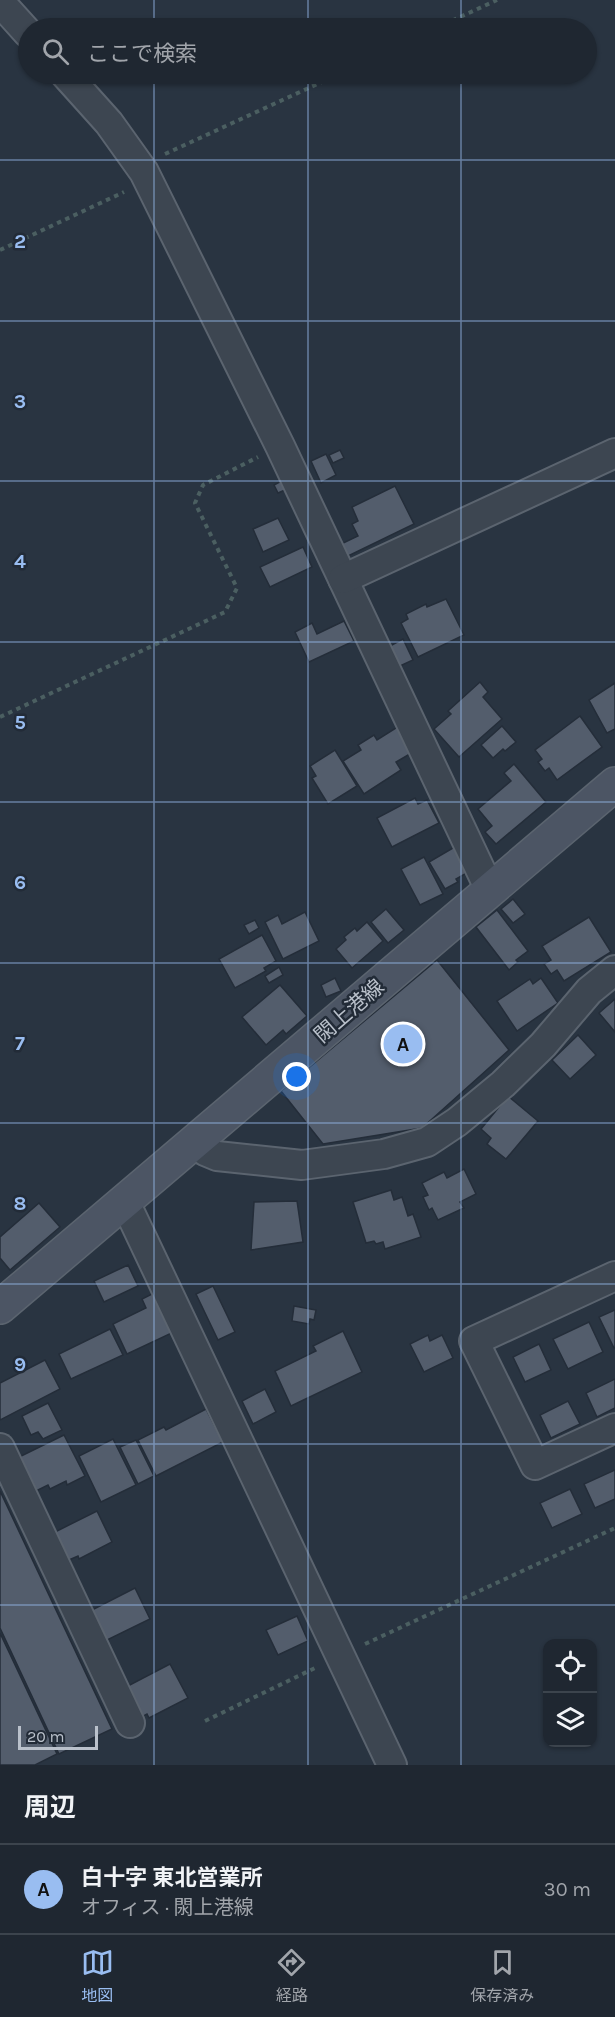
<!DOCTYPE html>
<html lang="ja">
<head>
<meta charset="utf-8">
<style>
	:root { --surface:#1f2731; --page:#272f39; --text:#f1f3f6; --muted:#a1a5ab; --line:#3c444d; --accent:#99bdf1 }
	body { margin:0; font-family:Karla,"Noto Sans JP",sans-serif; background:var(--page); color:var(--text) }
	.controls { position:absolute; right:18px; bottom:18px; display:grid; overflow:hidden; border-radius:12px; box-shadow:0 2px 4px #0004 }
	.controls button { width:54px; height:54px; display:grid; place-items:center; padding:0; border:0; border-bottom:2px solid var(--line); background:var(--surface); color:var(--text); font:30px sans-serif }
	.scale { position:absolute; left:18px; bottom:15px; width:80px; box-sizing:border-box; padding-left:6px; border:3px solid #bac1cb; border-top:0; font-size:16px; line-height:21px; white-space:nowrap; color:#bac1cb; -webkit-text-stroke:4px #222b37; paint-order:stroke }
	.you { position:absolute; left:297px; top:1077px; width:21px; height:21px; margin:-15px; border:4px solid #fff; border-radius:50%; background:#1a73e8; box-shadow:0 0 0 9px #1a73e833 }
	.badge { display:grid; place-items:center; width:39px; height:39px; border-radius:50%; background:var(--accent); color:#111; font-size:20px; font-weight:700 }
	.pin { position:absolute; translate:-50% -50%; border:3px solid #fff; box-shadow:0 2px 6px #0006 }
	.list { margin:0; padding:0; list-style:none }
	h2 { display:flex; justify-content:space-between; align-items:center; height:78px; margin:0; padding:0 24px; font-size:26px }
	h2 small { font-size:20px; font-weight:400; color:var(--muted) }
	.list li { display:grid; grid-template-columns:39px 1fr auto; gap:18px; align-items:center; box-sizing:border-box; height:90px; padding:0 24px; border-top:2px solid var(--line) }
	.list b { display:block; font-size:22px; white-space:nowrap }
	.list p { margin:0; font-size:20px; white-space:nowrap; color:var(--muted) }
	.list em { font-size:20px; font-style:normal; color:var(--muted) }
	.icon { flex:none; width:33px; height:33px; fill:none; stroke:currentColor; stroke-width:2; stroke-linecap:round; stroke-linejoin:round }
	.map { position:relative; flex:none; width:615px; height:1765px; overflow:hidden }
	.search { position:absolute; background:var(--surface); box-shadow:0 2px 4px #0004; left:18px; right:18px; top:18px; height:66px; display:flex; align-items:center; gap:15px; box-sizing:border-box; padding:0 21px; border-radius:33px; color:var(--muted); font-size:22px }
	.sheet { height:168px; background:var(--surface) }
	nav { display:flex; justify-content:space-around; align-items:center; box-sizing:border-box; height:84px; border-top:2px solid var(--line); background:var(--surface); font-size:16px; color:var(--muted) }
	nav a { display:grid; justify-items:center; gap:3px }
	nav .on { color:var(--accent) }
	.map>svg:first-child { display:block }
	.building { fill:#535d6c; stroke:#242d39; stroke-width:1.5 }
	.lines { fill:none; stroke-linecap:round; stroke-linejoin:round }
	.street-casing { stroke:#5b646f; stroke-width:32 }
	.secondary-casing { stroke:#5b646f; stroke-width:36 }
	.path { stroke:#4b5f61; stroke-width:4; stroke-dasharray:4.5 4.5; stroke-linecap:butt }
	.street { stroke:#3d4651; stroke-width:28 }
	.secondary { stroke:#4c5564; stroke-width:33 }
	.grid { fill:none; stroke:#99bdf1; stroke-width:1.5; stroke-opacity:0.55 }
	.labels { text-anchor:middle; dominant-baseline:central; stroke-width:5; stroke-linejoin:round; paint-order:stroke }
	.street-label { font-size:21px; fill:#bac1cb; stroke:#222b37 }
	.grid-label { font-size:20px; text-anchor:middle; font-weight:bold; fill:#99bdf1; stroke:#222b37; stroke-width:5; stroke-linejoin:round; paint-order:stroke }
</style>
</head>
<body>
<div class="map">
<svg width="615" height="1765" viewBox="0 0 615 1765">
	<rect width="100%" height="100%" fill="#293441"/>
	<!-- building -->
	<g class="building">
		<path d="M340,450L344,458L333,463L329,455Z"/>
		<path d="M326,454L336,475L321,483L311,461Z"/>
		<path d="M287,478L292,487L278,493L274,485Z"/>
		<path d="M395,486L414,524L346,557L339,545L358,536L352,524L358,521L352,507Z"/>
		<path d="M278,518L289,540L263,552L253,529Z"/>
		<path d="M303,547L312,567L270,587L260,567Z"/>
		<path d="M446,599L464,635L418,657L401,623L408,619L406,614L426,604L427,607Z"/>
		<path d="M344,621L354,641L309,662L295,632L312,623L317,634Z"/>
		<path d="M403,639L413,660L400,666L390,646Z"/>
		<path d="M480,682L488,692L483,697L502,719L459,757L434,729L451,714L448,711Z"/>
		<path d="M615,683V729L607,733L589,700Z"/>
		<path d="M580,716L602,747L557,780L549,768L545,771L538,762L542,759L535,750Z"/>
		<path d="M399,726L415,751L396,762L401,770L364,794L343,761L361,750L358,745L374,735L377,740Z"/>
		<path d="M502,726L516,742L505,751L503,749L493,758L481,745Z"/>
		<path d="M335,750L357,786L328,804L312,778L316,776L310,766Z"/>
		<path d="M514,764L546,802L496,844L485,832L492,826L478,809L511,781L504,773Z"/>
		<path d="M415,798L418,804L427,800L439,823L392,847L377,818Z"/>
		<path d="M458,845L472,870L456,879L458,882L445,889L429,862Z"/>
		<path d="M424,857L443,894L420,905L401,869Z"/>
		<path d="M513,899L525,914L513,923L501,909Z"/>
		<path d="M386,909L404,930L388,943L371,922Z"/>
		<path d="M497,910L528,951L516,960L518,962L509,970L476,927Z"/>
		<path d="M305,912L319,941L283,959L265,922L278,915L282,924Z"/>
		<path d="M589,917L611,952L564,981L557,970L551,974L544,964L551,960L542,946Z"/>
		<path d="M255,920L259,928L249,934L244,925Z"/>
		<path d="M367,922L383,941L352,968L336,949L346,940L344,937L355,928L357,931Z"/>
		<path d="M262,935L276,961L264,968L266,971L235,988L219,959Z"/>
		<path d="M437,960L509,1050L422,1128L323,1144L281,1091Z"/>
		<path d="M279,967L283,975L269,983L265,976Z"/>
		<path d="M335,978L341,991L326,997L321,985Z"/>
		<path d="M541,978L558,1003L517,1031L497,1001L530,979L533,984Z"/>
		<path d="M280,985L307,1016L286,1034L283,1030L266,1045L242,1017Z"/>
		<path d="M615,999V1032L599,1013Z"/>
		<path d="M578,1035L596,1055L570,1079L552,1060Z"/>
		<path d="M508,1096L538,1121L506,1159L487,1144L491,1138L481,1129Z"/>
		<path d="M464,1169L476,1194L460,1202L464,1208L438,1220L432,1208L429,1210L423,1197L428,1195L422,1183L444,1172L447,1178Z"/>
		<path d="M391,1190L394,1200L402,1197L408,1216L413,1214L421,1237L385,1249L383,1242L376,1244L374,1241L366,1243L353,1202Z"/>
		<path d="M297,1201L303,1242L251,1250L254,1202Z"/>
		<path d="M39,1203L60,1227L10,1270L0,1258V1237Z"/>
		<path d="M128,1265L138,1286L104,1302L94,1281Z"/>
		<path d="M213,1286L235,1332L218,1340L196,1294Z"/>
		<path d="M158,1291L176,1331L127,1354L113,1324L146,1308L142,1299Z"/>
		<path d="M294,1306L316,1310L314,1320L310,1319L309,1324L292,1321Z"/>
		<path d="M615,1310V1348H614L599,1317Z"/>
		<path d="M589,1322L603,1352L568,1369L553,1339Z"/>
		<path d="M110,1329L123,1355L71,1379L59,1354Z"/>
		<path d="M343,1331L362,1372L291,1406L275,1371L316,1351L313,1346Z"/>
		<path d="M428,1335L430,1341L442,1335L453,1358L424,1372L410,1344Z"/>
		<path d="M539,1344L551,1370L525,1382L513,1357Z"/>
		<path d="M45,1360L60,1389L0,1420V1383Z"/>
		<path d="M615,1379V1408L597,1417L586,1393Z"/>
		<path d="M265,1389L276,1412L253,1424L242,1401Z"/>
		<path d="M568,1401L580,1424L551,1438L540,1415Z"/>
		<path d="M48,1403L62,1430L43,1439L38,1432L31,1435L22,1416Z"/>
		<path d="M206,1409L223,1442L156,1476L138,1440L164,1427L166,1430Z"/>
		<path d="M64,1435L85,1476L67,1485L66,1481L50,1489L48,1485L36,1491L33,1483L29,1485L15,1459Z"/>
		<path d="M113,1439L136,1485L101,1502L79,1456Z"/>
		<path d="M136,1440L154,1476L138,1484L120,1447Z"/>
		<path d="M615,1470V1499L595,1508L584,1484Z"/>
		<path d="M570,1489L582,1514L552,1528L540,1503Z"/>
		<path d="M0,1491L112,1729L59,1754L0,1628Z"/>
		<path d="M97,1511L112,1542L79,1559L78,1556L69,1560L55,1532Z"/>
		<path d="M135,1588L150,1619L103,1642L88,1612Z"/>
		<path d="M297,1616L308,1641L278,1655L266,1630Z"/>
		<path d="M0,1633L57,1754L35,1765H0Z"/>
		<path d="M170,1664L188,1698L149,1718L147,1714L138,1719L122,1689Z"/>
	</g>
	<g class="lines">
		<defs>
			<g id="street">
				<path d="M0,2L28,33"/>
				<path d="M65,74L109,123L144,172L280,446L490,890"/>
				<path d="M343,579L615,453"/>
				<path d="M196,1141L205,1151L217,1156L302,1165L384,1154L427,1142L457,1122L503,1084L543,1045L589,991L615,970"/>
				<path d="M125,1202L392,1765"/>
				<path d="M615,1276L474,1341L535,1465L615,1428"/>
				<path d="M0,1448L130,1723"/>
			</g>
			<path id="secondary" d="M0,1307L615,784"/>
		</defs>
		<!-- street casing -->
		<use href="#street" class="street-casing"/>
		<!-- secondary casing -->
		<use href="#secondary" class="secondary-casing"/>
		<!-- path -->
		<g class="path">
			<path d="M436,28L497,0"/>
			<path d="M165,154L339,74"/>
			<path d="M0,250L124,192"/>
			<path d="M0,717L225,612L237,588L195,503L203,485L258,457"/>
			<path d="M365,1644L615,1528"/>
			<path d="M205,1721L315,1668"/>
		</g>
		<!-- street -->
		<use href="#street" class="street"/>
		<!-- secondary -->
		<use href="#secondary" class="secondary"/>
	</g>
	<!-- grid -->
	<path class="grid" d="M154,0V28M308,0V28M461,0V28M154,74V1765M308,74V1765M461,74V1765M0,160H615M0,321H615M0,481H615M0,642H615M0,802H615M0,963H615M0,1123H615M0,1284H615M0,1444H615M0,1605H615"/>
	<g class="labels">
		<!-- street labels -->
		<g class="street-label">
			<text transform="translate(349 1011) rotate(-41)">閖上港線</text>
		</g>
	</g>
	<g class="grid-label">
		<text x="20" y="248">2</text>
		<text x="20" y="408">3</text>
		<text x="20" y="568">4</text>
		<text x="20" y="729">5</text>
		<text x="20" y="889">6</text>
		<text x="20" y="1050">7</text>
		<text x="20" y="1210">8</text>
		<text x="20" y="1371">9</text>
	</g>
</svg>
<div class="controls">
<button><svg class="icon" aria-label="locate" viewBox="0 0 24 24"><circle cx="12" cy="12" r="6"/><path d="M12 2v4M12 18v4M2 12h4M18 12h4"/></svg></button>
<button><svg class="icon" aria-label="layers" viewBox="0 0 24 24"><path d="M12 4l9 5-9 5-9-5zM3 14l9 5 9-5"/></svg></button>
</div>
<div class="scale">20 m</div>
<div class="you"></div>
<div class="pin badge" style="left:403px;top:1044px">A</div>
<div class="search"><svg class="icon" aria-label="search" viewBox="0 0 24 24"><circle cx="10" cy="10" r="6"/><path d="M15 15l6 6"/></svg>ここで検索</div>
</div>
<section class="sheet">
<h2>周辺<small></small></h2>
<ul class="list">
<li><span class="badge">A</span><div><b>白十字 東北営業所</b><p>オフィス · 閖上港線</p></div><em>30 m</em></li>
</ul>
</section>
<nav>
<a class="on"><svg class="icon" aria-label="map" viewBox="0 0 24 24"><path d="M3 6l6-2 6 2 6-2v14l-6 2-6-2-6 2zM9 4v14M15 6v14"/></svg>地図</a>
<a><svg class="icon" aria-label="directions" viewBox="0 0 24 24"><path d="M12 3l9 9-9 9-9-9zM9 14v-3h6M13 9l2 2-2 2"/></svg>経路</a>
<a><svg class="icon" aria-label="saved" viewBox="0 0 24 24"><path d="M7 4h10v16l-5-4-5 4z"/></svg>保存済み</a>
</nav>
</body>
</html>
